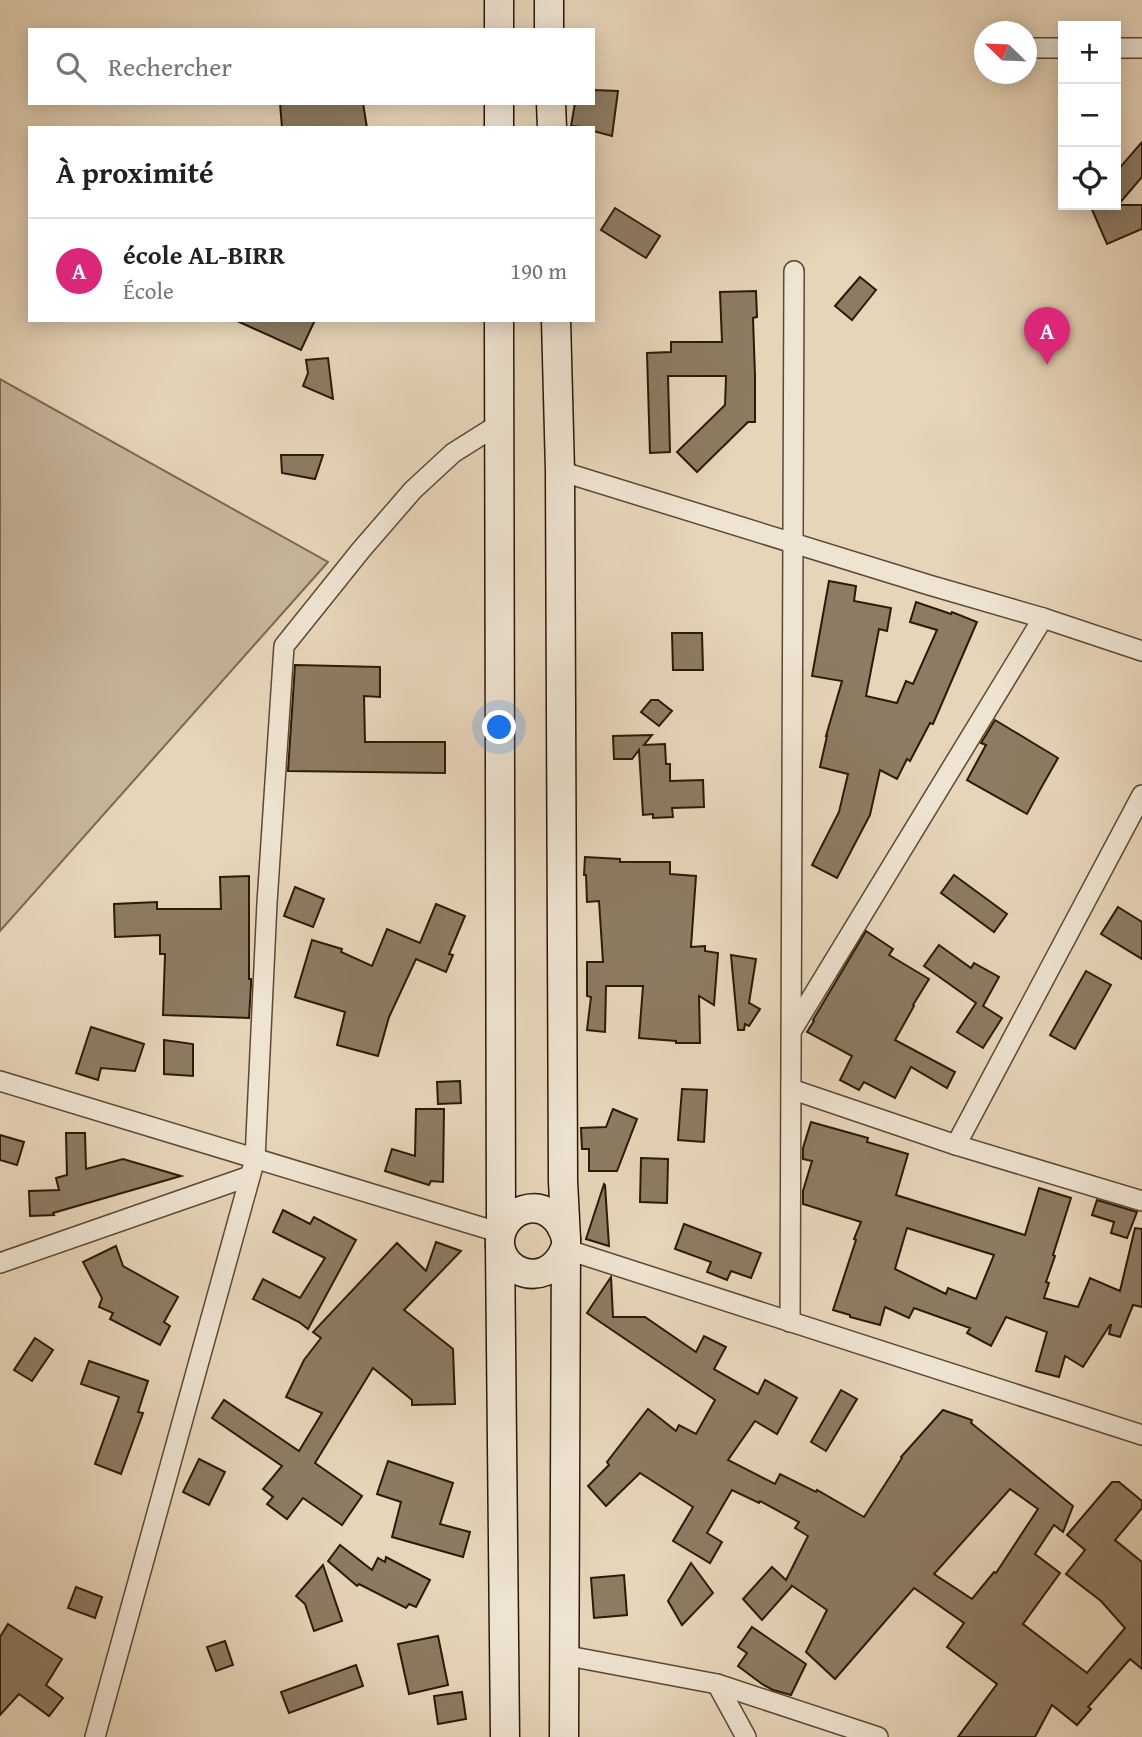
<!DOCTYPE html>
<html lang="fr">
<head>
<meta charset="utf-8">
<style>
	:root { --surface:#fff; --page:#f6f6f6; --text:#222; --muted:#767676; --line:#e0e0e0; --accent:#db2777 }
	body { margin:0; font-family:"Gentium Book Plus",serif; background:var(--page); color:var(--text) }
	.controls { position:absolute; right:21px; top:21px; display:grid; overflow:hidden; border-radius:0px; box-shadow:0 4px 18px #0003 }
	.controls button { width:63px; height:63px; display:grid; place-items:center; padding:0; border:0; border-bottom:2px solid var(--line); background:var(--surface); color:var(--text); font:35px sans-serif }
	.compass { position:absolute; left:974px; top:21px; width:63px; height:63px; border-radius:50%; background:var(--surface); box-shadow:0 4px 18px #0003; rotate:293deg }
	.you { position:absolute; left:500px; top:728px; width:24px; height:24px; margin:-18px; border:5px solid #fff; border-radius:50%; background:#1a73e8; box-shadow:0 0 0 10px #1a73e833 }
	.badge { display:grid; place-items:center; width:46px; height:46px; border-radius:50%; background:var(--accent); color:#fff; font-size:23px; font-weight:700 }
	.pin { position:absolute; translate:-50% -58px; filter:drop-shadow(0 2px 4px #0008) }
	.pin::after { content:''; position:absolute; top:37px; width:24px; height:21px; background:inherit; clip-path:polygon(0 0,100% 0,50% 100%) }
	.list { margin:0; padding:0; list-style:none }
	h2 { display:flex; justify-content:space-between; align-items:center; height:91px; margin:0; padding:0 28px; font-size:30px }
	h2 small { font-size:23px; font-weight:400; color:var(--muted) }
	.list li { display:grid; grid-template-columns:46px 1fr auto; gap:21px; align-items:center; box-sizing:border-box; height:105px; padding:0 28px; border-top:2px solid var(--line) }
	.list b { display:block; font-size:26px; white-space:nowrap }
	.list p { margin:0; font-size:23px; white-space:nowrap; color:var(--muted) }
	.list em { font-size:23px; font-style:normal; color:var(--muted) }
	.icon { flex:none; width:38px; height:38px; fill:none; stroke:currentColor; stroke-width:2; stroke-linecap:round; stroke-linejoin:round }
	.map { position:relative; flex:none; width:1142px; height:1737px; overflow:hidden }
	.search { position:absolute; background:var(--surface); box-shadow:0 4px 18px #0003; left:28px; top:28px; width:567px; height:77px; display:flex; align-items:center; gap:18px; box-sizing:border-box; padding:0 24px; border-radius:0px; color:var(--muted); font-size:26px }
	.panel { position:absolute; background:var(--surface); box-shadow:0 4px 18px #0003; left:28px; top:126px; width:567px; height:196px; border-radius:0px }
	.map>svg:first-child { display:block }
	.green { fill:#c7b59b; stroke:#7a6850; stroke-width:2 }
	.building { fill:#8d7b63; stroke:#2c1a06; stroke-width:2; fill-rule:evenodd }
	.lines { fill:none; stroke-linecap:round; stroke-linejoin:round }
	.street-casing { stroke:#5b4933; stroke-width:22 }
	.secondary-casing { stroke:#2c1a06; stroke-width:31 }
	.street { stroke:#efe4d2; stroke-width:19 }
	.secondary { stroke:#efe4d2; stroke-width:28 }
</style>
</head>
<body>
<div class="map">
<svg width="1142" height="1737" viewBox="0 0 1142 1737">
	<rect width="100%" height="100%" fill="#e7d5b9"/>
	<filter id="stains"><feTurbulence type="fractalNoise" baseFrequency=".00286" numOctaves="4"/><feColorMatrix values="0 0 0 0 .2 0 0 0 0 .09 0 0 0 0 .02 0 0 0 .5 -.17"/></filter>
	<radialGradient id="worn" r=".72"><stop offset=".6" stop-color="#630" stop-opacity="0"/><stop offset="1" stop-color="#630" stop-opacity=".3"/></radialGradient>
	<!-- green -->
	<path class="green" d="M0,379L328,562L0,931Z"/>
	<!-- building -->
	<g class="building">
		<path d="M593,90L618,91L612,136L593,131V128L571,126L575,103H593Z"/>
		<path d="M280,103H363L367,128H282Z"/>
		<path d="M1142,142V177L1118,205H1142V229L1107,244L1090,205H1116V172Z"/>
		<path d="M615,208L660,236L646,258L601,230Z"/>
		<path d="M860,277L876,290L852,320L835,306Z"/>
		<path d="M756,291L757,317L753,318L755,376V422H748L697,472L677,452L725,405L726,376H668L670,452L650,453L647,353L671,352V342H722L720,292Z"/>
		<path d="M235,320H315L301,350Z"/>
		<path d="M328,358L333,399L303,386L308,373L306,360Z"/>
		<path d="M281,455H323L315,479L282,473Z"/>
		<path d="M829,581L856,586L854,601L891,608L887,631L879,629L866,696L897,703L906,681L913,684L937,630L910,622L916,602L951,614L952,612L977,622L933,724L930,723L910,761L907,759L897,779L880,770L870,815L837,878L812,865L839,812L848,774L820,767L827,736H826L842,681L812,676Z"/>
		<path d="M672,633H702L703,670H673Z"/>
		<path d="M295,665L380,667V697L364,696L365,742H445V773L288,771Z"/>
		<path d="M651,700H658L672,711L659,726L641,712Z"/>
		<path d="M995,720L1058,758L1041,788L1027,814L967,780L986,745L981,743Z"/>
		<path d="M652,735L644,745L665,744L666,764H670V781L703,780L704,807L672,808L673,817L653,818V814L643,815L639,750L632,759H614L613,736Z"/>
		<path d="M585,857L620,859V862H670V874L696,876L691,947L705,946V951L718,953L714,1005L699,996L700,1043H676V1041L639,1038L643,986H606L605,1032L587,1030L591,997L587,996V962H603L599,901L587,902L586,875H584Z"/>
		<path d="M954,875L1007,914L994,932L941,893Z"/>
		<path d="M249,876V979H251V985L249,1018L163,1015L165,954H160V935L115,937L114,904L157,902V909H221L220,877Z"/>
		<path d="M295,887L324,899L313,927L284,916Z"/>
		<path d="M436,904L465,916L449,954L453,955L446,972L416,959L389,1017L378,1056L337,1045L345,1012L295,997L312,940L342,949L341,952L372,966L387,929L420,943Z"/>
		<path d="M1118,907L1142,922V959L1101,934Z"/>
		<path d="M866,931L893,949L889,955L929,979L913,1005L914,1006L895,1040L955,1072L947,1088L911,1067L895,1098L864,1082L859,1090L840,1080L852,1056L807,1032L814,1021L813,1020Z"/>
		<path d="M939,945L971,968L974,963L999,977L983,1006L1002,1018L983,1048L957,1032L976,1003L924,966Z"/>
		<path d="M731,955L756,959L749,1003L760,1009L749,1026L745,1024L744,1030H738Z"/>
		<path d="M1086,971L1111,985L1075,1049L1050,1035Z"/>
		<path d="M91,1027L144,1044L135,1071L101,1068L98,1080L76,1073Z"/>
		<path d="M164,1040L193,1044V1076L164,1074Z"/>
		<path d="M460,1081L461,1103L438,1104L437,1082Z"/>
		<path d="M682,1089L707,1090L704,1142L678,1140Z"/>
		<path d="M416,1109H444L443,1182L431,1181L429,1185L385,1171L392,1149L415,1156Z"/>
		<path d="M613,1109L637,1119L617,1171H589V1149H582L581,1128L606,1127Z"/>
		<path d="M811,1122L868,1138L867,1142L908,1154L896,1195L1025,1235L1039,1188L1071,1198L1053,1255L1055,1256L1046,1282L1049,1283L1044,1298L1078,1307L1090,1278L1120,1291L1135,1228L1142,1229V1307L1133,1305L1120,1337L1109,1334L1111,1325H1110L1083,1367L1065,1356L1059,1377L1036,1371L1047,1332L1006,1317L991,1346L967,1333L970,1328L914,1308L909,1318L885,1307L880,1325L850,1317V1315L833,1310L856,1240L854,1239L861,1222L803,1204V1191L812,1161L803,1159V1148ZM907,1228L994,1255L976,1299L948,1288L946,1294L895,1269Z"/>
		<path d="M66,1133H85L86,1169L123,1159L181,1176L53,1213L54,1215L30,1216L29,1191L59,1190L56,1178L67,1175Z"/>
		<path d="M0,1135L24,1142L17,1165L0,1160Z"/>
		<path d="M641,1158L668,1159L667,1203L640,1202Z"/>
		<path d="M604,1184L605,1185L609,1246L586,1239Z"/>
		<path d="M1097,1200L1137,1212L1127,1238L1111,1233L1114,1222L1092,1215Z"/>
		<path d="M283,1210L310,1224L314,1217L356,1240L308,1329L299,1322L253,1299L263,1279L300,1298L325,1258L273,1232Z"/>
		<path d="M684,1224L761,1253L751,1278L731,1271L727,1280L707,1272L711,1262L675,1249Z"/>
		<path d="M436,1242L461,1251L404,1310L453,1349L455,1404L412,1405V1400L373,1368L315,1463L362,1496L342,1525L303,1498L287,1519L267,1504L273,1497L263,1489L282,1466L212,1418L224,1400L299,1451L322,1413L286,1397L304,1360L321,1338L313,1332L397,1243L426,1271Z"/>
		<path d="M116,1246L123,1266L178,1297L164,1322L170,1326L160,1345L110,1319L113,1313L99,1307L102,1298L83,1262Z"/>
		<path d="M611,1277L613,1317H645L696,1352L704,1336L726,1347L714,1369L758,1394L765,1380L797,1398L777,1434L755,1421L728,1460L775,1484L780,1474L816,1492L817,1490L864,1517L902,1458L901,1457L943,1410L972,1420L971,1423L1073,1506L1063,1532L1054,1525L1035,1554L1060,1573L1023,1624L1087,1673L1125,1628L1101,1601L1066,1574L1085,1550L1067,1535L1112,1482H1119L1142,1501V1508L1115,1540L1142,1562V1669L1130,1659L1088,1707L1091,1709L1077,1725L1052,1705L1035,1737H958L997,1684L947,1647L964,1623L914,1588L835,1679L806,1652L827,1610L791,1585L792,1586L762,1620L743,1599L772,1567L786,1580L808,1536L795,1528L799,1522L760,1501L759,1503L732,1490L707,1533L722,1542L710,1563L673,1541L693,1507L640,1473L606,1506L588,1486L609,1465L607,1462L648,1409L676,1431L679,1425L696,1434L715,1400L587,1313ZM1010,1489L1038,1509L996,1573L994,1572L972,1599L934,1574Z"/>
		<path d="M35,1338L53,1350L32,1381L14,1370Z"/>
		<path d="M89,1361L148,1381L138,1412L143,1413L121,1474L95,1464L119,1397L81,1384Z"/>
		<path d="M841,1390L857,1399L826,1451L811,1442Z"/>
		<path d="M199,1459L225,1472L209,1505L183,1492Z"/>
		<path d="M388,1461L453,1483L440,1524L470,1532L463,1557L392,1537L401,1502L377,1494Z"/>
		<path d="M340,1545L372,1570L378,1558L385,1562L386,1557L430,1580L416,1607L409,1604L406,1608L359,1584L357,1586L328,1561Z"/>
		<path d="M691,1563L713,1593L682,1625L668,1601Z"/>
		<path d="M323,1565L342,1621L314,1631L305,1604L296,1596Z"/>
		<path d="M624,1575L627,1615L594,1618L591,1578Z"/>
		<path d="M76,1587L102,1597L95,1618L68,1608Z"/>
		<path d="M8,1624L62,1659L46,1685L63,1698L49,1716L19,1694L0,1715V1637Z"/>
		<path d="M752,1627L806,1664L791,1695L773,1690L762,1684L738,1666L747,1653L738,1647Z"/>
		<path d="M438,1636L448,1685L409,1694L398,1644Z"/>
		<path d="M225,1641L233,1665L216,1671L207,1647Z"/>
		<path d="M356,1665L363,1686L289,1713L281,1692Z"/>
		<path d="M462,1692L466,1719L438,1724L434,1696Z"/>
	</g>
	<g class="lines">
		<defs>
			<g id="street">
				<path d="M1026,48H1063"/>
				<path d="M1116,48H1142"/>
				<path d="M560,471L929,585L1043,618L1142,651"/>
				<path d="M792,1030L1043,618"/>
				<path d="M0,1081L501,1233"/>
				<path d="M791,1089L956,1145L1142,1201"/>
				<path d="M956,1145L1142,795"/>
				<path d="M565,1249L1142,1435"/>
				<path d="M0,1263L250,1176"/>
				<path d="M790,1322L794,271"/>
				<path d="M563,1655L717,1684L878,1737"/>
				<path d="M717,1684L746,1737"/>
				<path d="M95,1737L255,1159L267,903L284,646L361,550L413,490L453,453L499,424"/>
			</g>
			<g id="secondary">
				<path d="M549,0V30"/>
				<path d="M499,30V0"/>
				<path d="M551,103L552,128"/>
				<path d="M499,128V103"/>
				<path d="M499,320L501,1233"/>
				<path d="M556,320L560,471L563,1181L566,1239"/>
				<path d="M500,1246L505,1737"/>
				<path d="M564,1737L566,1239C561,1219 545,1203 523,1210C514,1213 507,1220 503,1228C486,1267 545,1297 565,1249"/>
			</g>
		</defs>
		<!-- street casing -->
		<use href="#street" class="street-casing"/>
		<!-- secondary casing -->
		<use href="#secondary" class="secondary-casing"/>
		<!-- street -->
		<use href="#street" class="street"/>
		<!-- secondary -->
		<use href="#secondary" class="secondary"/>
	</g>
	<rect width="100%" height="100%" filter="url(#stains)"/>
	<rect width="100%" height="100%" fill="url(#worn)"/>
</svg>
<div class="controls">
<button>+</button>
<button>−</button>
<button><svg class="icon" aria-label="locate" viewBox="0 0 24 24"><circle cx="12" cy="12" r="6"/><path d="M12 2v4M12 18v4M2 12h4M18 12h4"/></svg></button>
</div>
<svg class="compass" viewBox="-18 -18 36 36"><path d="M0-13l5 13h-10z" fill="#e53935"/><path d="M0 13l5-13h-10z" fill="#767676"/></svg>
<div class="you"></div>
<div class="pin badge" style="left:1047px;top:365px">A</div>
<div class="search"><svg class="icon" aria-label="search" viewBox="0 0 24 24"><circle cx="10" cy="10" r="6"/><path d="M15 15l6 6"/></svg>Rechercher</div>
<section class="panel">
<h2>À proximité<small></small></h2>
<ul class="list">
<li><span class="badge">A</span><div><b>école AL-BIRR</b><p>École</p></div><em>190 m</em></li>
</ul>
</section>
</div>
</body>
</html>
